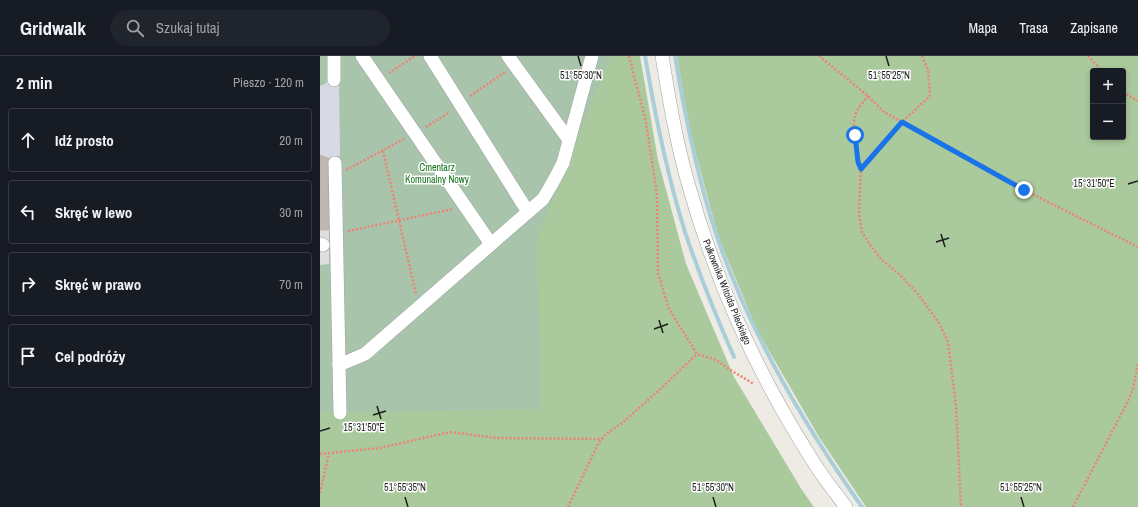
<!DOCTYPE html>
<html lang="pl">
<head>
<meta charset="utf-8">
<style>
	:root { --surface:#171b24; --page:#20242c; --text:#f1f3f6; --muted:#9ea1a6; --line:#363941 }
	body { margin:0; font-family:"Archivo Narrow",sans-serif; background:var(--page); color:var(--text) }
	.controls { position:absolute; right:12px; top:12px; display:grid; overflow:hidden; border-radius:4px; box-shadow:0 2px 6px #0003 }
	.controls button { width:36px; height:36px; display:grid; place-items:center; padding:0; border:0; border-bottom:1px solid var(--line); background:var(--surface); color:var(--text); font:20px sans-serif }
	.stop { position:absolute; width:12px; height:12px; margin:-9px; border:3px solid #1a73e8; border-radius:50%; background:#fff }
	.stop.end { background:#1a73e8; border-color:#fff; box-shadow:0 1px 4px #0008 }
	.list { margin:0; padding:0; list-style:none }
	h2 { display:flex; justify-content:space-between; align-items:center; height:52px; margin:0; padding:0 16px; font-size:17px }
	h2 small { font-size:13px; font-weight:400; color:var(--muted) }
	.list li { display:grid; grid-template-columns:26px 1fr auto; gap:12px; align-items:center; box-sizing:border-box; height:64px; margin:0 8px 8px; padding:0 8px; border:1px solid var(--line); border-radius:4px }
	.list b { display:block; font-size:15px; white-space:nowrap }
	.list em { font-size:13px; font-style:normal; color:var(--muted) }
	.icon { flex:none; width:22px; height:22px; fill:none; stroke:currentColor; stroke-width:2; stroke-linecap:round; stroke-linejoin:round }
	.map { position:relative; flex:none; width:818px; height:451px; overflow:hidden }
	header { display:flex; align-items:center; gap:24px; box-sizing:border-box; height:56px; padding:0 20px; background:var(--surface); border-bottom:1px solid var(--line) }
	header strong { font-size:19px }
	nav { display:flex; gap:22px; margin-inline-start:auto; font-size:14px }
	.search { width:280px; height:36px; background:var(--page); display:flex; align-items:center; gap:10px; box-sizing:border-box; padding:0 14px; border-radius:22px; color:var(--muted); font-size:15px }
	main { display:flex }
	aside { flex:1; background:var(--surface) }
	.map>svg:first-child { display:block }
	.forest { fill:#aaca9d; fill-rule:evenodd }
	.cemetery { fill:#a8c5ac }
	.parking { fill:#dedede }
	.plaza { fill:#d9d9e4 }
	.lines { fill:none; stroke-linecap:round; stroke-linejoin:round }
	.stream { stroke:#a9ced9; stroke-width:4 }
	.building { fill:#beb7b2; stroke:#bfb2a8 }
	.minor-casing { stroke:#a2a2a2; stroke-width:14 }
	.path { stroke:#ef8275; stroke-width:2.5; stroke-dasharray:2 2; stroke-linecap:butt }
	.minor { stroke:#fff; stroke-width:13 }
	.route { stroke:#1a73e8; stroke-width:5 }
	.ticks { fill:none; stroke:#1e1e1e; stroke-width:1.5 }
	.labels { text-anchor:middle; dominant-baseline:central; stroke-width:3; stroke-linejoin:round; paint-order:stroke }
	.park-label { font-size:10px; fill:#14741c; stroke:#fff }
	.street-label { font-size:10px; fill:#1e1e1e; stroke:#fff }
	.ticks-label { font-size:10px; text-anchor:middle; fill:#1e1e1e; stroke:#fff; stroke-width:3; stroke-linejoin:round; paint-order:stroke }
</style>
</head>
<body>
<header>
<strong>Gridwalk</strong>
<div class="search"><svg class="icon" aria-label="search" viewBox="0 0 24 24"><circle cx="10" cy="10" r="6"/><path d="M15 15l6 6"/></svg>Szukaj tutaj</div>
<nav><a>Mapa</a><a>Trasa</a><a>Zapisane</a></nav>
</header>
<main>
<aside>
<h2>2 min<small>Pieszo · 120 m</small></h2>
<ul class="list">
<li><svg class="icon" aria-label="ahead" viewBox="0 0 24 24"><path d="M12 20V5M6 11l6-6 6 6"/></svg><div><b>Idź prosto</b></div><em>20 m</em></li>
<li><svg class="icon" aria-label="left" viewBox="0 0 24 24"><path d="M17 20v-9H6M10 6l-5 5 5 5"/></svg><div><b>Skręć w lewo</b></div><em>30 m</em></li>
<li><svg class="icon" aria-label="right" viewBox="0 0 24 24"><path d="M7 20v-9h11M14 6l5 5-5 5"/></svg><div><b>Skręć w prawo</b></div><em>70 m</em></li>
<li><svg class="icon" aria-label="arrive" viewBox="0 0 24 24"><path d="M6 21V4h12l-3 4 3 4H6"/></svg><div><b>Cel podróży</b></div></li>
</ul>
</aside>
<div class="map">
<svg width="818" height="451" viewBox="0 0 818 451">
	<rect width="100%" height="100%" fill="#eeebe5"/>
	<!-- forest -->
	<g class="forest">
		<path d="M117,0H320L338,104L366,208L414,321L482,434L494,451H0V217Z"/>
		<path d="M357,0H818V451H546L499,381L437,274L398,180L368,68ZM773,15H803V81H773Z"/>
	</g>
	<!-- cemetery -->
	<path class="cemetery" d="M0,0H291L217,184L221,353L0,357Z"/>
	<!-- parking -->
	<path class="parking" d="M0,174H9V208L0,209Z"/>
	<!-- plaza -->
	<path class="plaza" d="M7,24H19L20,100L8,102L0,99V30L5,28Z"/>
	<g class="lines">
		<!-- stream -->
		<g class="stream">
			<path d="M325,0C335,59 347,119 365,176C379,218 396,260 414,301"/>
			<path d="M355,0C364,55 375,109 391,162C423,266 480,363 542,451"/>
		</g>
	</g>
	<!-- building -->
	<path class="building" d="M0,99L8,102L9,174H0Z"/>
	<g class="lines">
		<defs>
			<g id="minor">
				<path d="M42,0L171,188"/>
				<path d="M110,0L208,156"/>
				<path d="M188,0L249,84"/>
				<path d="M342,0C349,43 356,85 368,127C395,224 437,317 491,402C501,419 514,435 526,451"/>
				<path d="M14,24V0"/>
				<path d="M15,107L20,357"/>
				<path d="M0,188L3,189"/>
				<path d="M19,309L45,298L223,143L233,126L243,107L272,0"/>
			</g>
		</defs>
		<!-- minor casing -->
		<use href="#minor" class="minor-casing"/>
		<!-- path -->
		<g class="path">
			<path d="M309,0L326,66L337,139L338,217L349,253L377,298L396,304L412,315L434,328"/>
			<path d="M499,0L548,40L564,56L704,134L818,191"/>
			<path d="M602,0L608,14L610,40L582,66L541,113L539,156L542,176L551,190L561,203L579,218L598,238L619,267L628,286L636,350L641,451"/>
			<path d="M768,0L782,15"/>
			<path d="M69,17L95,0"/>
			<path d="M803,36L818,45"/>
			<path d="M150,40L185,16"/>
			<path d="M106,71L130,56"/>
			<path d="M63,95L96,238"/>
			<path d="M541,113C536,100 532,74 535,60C536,54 544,45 548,40"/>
			<path d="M26,114L84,83"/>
			<path d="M28,175L133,153"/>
			<path d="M0,398L60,392L130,376L177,382L282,383"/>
			<path d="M0,437L9,397"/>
			<path d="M248,451L278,388L286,378L302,367L337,336L377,298"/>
			<path d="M753,451L808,345L813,333L818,307"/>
		</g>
		<!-- minor -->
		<use href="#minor" class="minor"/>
	</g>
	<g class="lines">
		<!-- route -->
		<path class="route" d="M535,79L538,106L541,113L582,66L704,134"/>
	</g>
	<!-- ticks -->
	<path class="ticks" d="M258,0L261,10M566,0L569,10M808,128L818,125M621,178L625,191M616,186L629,182M339,264L343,277M334,273L348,268M57,350L61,363M53,359L66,355M0,375L10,372M85,441L88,451M393,441L396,451M701,441L704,451"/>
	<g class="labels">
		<!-- park labels -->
		<g class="park-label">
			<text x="117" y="111">Cmentarz<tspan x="117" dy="12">Komunalny Nowy</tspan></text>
		</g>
		<!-- street labels -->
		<g class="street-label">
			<text transform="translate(407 236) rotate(68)">Pułkownika Witolda Pileckiego</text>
		</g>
	</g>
	<g class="ticks-label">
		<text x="261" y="23">51°55'30"N</text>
		<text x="569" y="23">51°55'25"N</text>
		<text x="774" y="131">15°31'50"E</text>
		<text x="44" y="375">15°31'50"E</text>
		<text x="85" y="435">51°55'35"N</text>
		<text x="393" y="435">51°55'30"N</text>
		<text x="701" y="435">51°55'25"N</text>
	</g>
</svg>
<div class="controls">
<button>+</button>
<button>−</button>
</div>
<div class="stop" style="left:535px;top:79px"></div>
<div class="stop end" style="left:704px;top:134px"></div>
</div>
</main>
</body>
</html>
